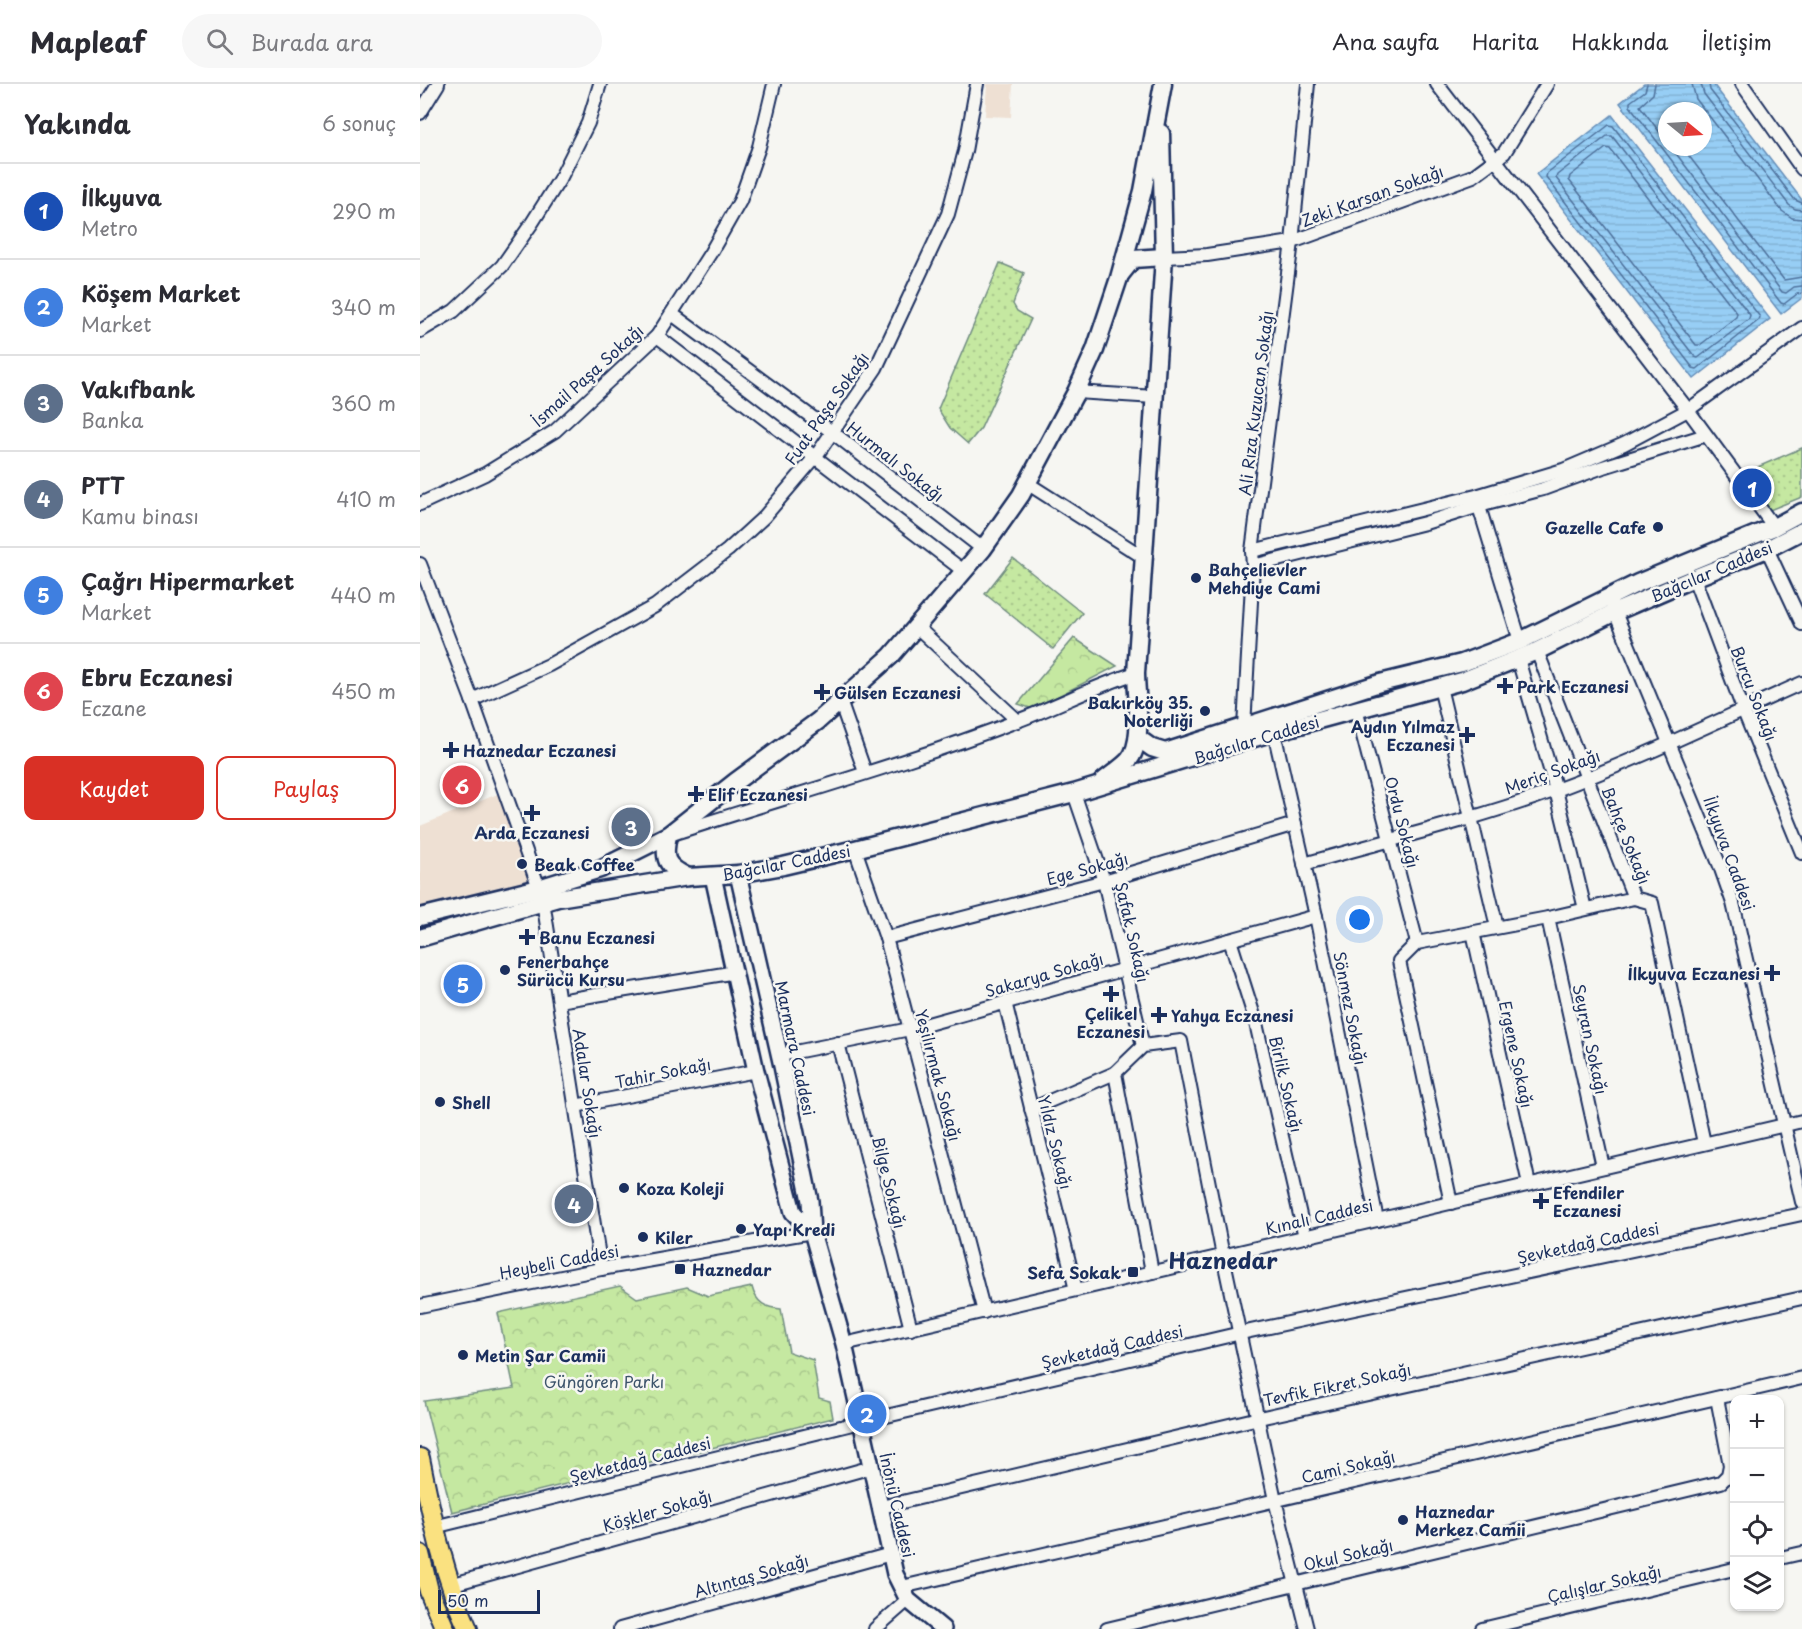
<!DOCTYPE html>
<html lang="tr">
<head>
<meta charset="utf-8">
<style>
	:root { --surface:#fff; --page:#f7f7f7; --text:#2b2b33; --muted:#7c7c81; --line:#e1e1e2; --accent:#d93025 }
	body { margin:0; font-family:"Playpen Sans",sans-serif; background:var(--page); color:var(--text) }
	.controls { position:absolute; right:18px; bottom:18px; display:grid; overflow:hidden; border-radius:12px; box-shadow:0 2px 4px #0004 }
	.controls button { width:54px; height:54px; display:grid; place-items:center; padding:0; border:0; border-bottom:2px solid var(--line); background:var(--surface); color:var(--text); font:30px sans-serif }
	.compass { position:absolute; left:1238px; top:18px; width:54px; height:54px; border-radius:50%; background:var(--surface); box-shadow:0 2px 4px #0004; rotate:108deg }
	.scale { position:absolute; left:18px; bottom:15px; width:102px; box-sizing:border-box; padding-left:6px; border:3px solid #1b2f5e; border-top:0; font-size:16px; line-height:21px; white-space:nowrap; color:#1b2f5e; -webkit-text-stroke:4px #f6f6f2; paint-order:stroke }
	.you { position:absolute; left:940px; top:836px; width:21px; height:21px; margin:-15px; border:4px solid #fff; border-radius:50%; background:#1a73e8; box-shadow:0 0 0 9px #1a73e833 }
	.badge { display:grid; place-items:center; width:39px; height:39px; border-radius:50%; background:var(--accent); color:#fff; font-size:20px; font-weight:700 }
	.pin { position:absolute; translate:-50% -50%; border:3px solid #fff; box-shadow:0 2px 6px #0006 }
	.list { margin:0; padding:0; list-style:none }
	h2 { display:flex; justify-content:space-between; align-items:center; height:78px; margin:0; padding:0 24px; font-size:26px }
	h2 small { font-size:20px; font-weight:400; color:var(--muted) }
	.list li { display:grid; grid-template-columns:39px 1fr auto; gap:18px; align-items:center; box-sizing:border-box; height:96px; padding:0 24px; border-top:2px solid var(--line) }
	.list b { display:block; font-size:22px; white-space:nowrap }
	.list p { margin:0; font-size:20px; white-space:nowrap; color:var(--muted) }
	.list em { font-size:20px; font-style:normal; color:var(--muted) }
	.actions { display:flex; gap:12px; padding:18px 24px }
	.actions a { flex:1; padding:14px 0; border:2px solid var(--accent); border-radius:12px; text-align:center; font-size:21px; color:var(--accent) }
	.actions .main { background:var(--accent); color:#fff }
	.icon { flex:none; width:33px; height:33px; fill:none; stroke:currentColor; stroke-width:2; stroke-linecap:round; stroke-linejoin:round }
	.map { position:relative; flex:none; width:1382px; height:1545px; overflow:hidden }
	header { display:flex; align-items:center; gap:36px; box-sizing:border-box; height:84px; padding:0 30px; background:var(--surface); border-bottom:2px solid var(--line) }
	header strong { font-size:28px }
	nav { display:flex; gap:33px; margin-inline-start:auto; font-size:21px }
	.search { width:420px; height:54px; background:var(--page); display:flex; align-items:center; gap:15px; box-sizing:border-box; padding:0 21px; border-radius:33px; color:var(--muted); font-size:22px }
	main { display:flex }
	aside { flex:1; background:var(--surface) }
	.map>svg:first-child { display:block }
	.built { fill:#eee0d3 }
	.grass { fill:url(#grass-dots); stroke:#708c80; stroke-width:1.5 }
	.park { fill:url(#park-crowns); stroke:#708c80; stroke-width:1.5 }
	.water { fill:url(#water-rules); stroke:#658eb9; stroke-width:1.5; fill-rule:evenodd }
	.lines { fill:none; stroke-linecap:round; stroke-linejoin:round }
	.shore { stroke:#4d6f9a; stroke-width:1.5 }
	.minor-casing { stroke:#1b2f5e; stroke-width:16 }
	.tertiary-casing { stroke:#1b2f5e; stroke-width:20 }
	.secondary-casing { stroke:#1b2f5e; stroke-width:21 }
	.primary-casing { stroke:#1b2f5e; stroke-width:22 }
	.minor { stroke:#f6f6f2; stroke-width:12 }
	.tertiary { stroke:#f6f6f2; stroke-width:15 }
	.secondary { stroke:#f6f6f2; stroke-width:16 }
	.primary { stroke:#fae180; stroke-width:18 }
	.poi-dot { fill:#1b2f5e; stroke:#f6f6f2; stroke-width:2 }
	.labels { text-anchor:middle; dominant-baseline:central; stroke-width:5; stroke-linejoin:round; paint-order:stroke }
	.street-label { font-size:16px; fill:#1b2f5e; stroke:#f6f6f2 }
	.poi-label { font-size:16px; font-weight:bold; fill:#1b2f5e; stroke:#f6f6f2; text-anchor:start }
	.park-label { font-size:16px; fill:#3d546b; stroke:#f6f6f2 }
	.district-label { font-size:22px; font-weight:bold; fill:#1b2f5e; stroke:#f6f6f2 }
</style>
</head>
<body>
<header>
<strong>Mapleaf</strong>
<div class="search"><svg class="icon" aria-label="search" viewBox="0 0 24 24"><circle cx="10" cy="10" r="6"/><path d="M15 15l6 6"/></svg>Burada ara</div>
<nav><a>Ana sayfa</a><a>Harita</a><a>Hakkında</a><a>İletişim</a></nav>
</header>
<main>
<aside>
<h2>Yakında<small>6 sonuç</small></h2>
<ul class="list">
<li><span class="badge" style="background:#1a4fb4">1</span><div><b>İlkyuva</b><p>Metro</p></div><em>290 m</em></li>
<li><span class="badge" style="background:#3f7fe0">2</span><div><b>Köşem Market</b><p>Market</p></div><em>340 m</em></li>
<li><span class="badge" style="background:#5c6f8a">3</span><div><b>Vakıfbank</b><p>Banka</p></div><em>360 m</em></li>
<li><span class="badge" style="background:#5c6f8a">4</span><div><b>PTT</b><p>Kamu binası</p></div><em>410 m</em></li>
<li><span class="badge" style="background:#3f7fe0">5</span><div><b>Çağrı Hipermarket</b><p>Market</p></div><em>440 m</em></li>
<li><span class="badge" style="background:#e0444e">6</span><div><b>Ebru Eczanesi</b><p>Eczane</p></div><em>450 m</em></li>
</ul>
<div class="actions"><a class="main">Kaydet</a><a>Paylaş</a></div>
</aside>
<div class="map">
<svg width="1382" height="1545" viewBox="0 0 1382 1545">
	<defs>
		<pattern id="grass-dots" width="8" height="8" patternUnits="userSpaceOnUse" patternTransform="scale(1.5)"><rect width="8" height="8" fill="#c5e8a1"/><path d="M2 2h.1M6 6h.1" fill="none" stroke="#a9c78d" stroke-width="1.8" stroke-linecap="round"/></pattern>
		<pattern id="park-crowns" width="20" height="18" patternUnits="userSpaceOnUse" patternTransform="scale(1.5)"><rect width="20" height="18" fill="#c5e8a1"/><path d="M2 6a3 3 0 1 1 6 0M12 15a3 3 0 1 1 6 0" fill="none" stroke="#a9c78d"/></pattern>
		<pattern id="water-rules" width="6" height="5" patternUnits="userSpaceOnUse" patternTransform="scale(1.5)"><rect width="6" height="5" fill="#97cef5"/><path d="M0 2.5h6" fill="none" stroke="#82b1d4"/></pattern>
	</defs>
	<rect width="100%" height="100%" fill="#f6f6f2"/>
	<filter id="ink" filterUnits="userSpaceOnUse"><feTurbulence type="fractalNoise" baseFrequency=".0167" numOctaves="2"/><feDisplacementMap in="SourceGraphic" scale="12" xChannelSelector="R" yChannelSelector="G"/><feConvolveMatrix kernelMatrix="1 2 1 2 8 2 1 2 1" color-interpolation-filters="sRGB"/></filter>
	<g filter="url(#ink)">
		<!-- built -->
		<g class="built">
			<path d="M567,0H593L591,33L565,32Z"/>
			<path d="M80,709L114,795L8,825H0V742Z"/>
		</g>
		<!-- grass -->
		<g class="grass">
			<path d="M580,179L604,189L593,220L597,227L611,235L561,344L548,360L530,344L518,325Z"/>
			<path d="M1382,364V413L1347,427L1319,391Z"/>
			<path d="M593,474L662,529L633,565L565,510Z"/>
		</g>
		<!-- park -->
		<g class="park">
			<path d="M654,554L697,582L613,625L598,620Z"/>
			<path d="M200,1202L217,1214L267,1203L288,1212L332,1203C336,1219 346,1224 361,1225L369,1268L393,1276L399,1314L410,1317L413,1334L32,1428L4,1317L94,1304L78,1229Z"/>
		</g>
		<!-- water -->
		<g class="water">
			<path d="M1224,0H1293L1382,116V214L1361,230L1200,19ZM1247,27H1283V63H1247Z"/>
			<path d="M1192,31L1350,235L1274,295L1116,90Z"/>
		</g>
		<g class="lines">
			<!-- shore -->
			<g class="shore">
				<path d="M1227,0L1225,7L1210,18V22L1361,219L1364,220L1377,210L1382,209"/>
				<path d="M1235,0L1233,10L1220,22L1247,58"/>
				<path d="M1272,0L1276,15L1362,127L1372,134L1382,135"/>
				<path d="M1281,0L1284,10L1369,121L1375,125L1382,126"/>
				<path d="M1289,0L1290,6L1375,116L1382,119"/>
				<path d="M1189,41L1193,42L1340,233L1339,236L1277,285L1273,284L1126,93L1127,89Z"/>
				<path d="M1187,52H1192L1330,231L1329,235L1278,274L1275,273L1136,94L1137,91Z"/>
				<path d="M1251,63L1362,208L1366,209L1374,203L1382,202"/>
				<path d="M1262,63L1364,196L1382,193"/>
				<path d="M1186,64L1190,65L1317,229L1316,233L1280,261H1276L1149,96L1150,92Z"/>
			</g>
			<defs>
				<g id="minor">
					<path d="M1017,0L1268,326L1354,443"/>
					<path d="M1322,0L1382,85"/>
					<path d="M0,29L18,0"/>
					<path d="M744,173L787,171L872,158L1053,92L1084,69L1127,0"/>
					<path d="M252,230L412,348L563,465"/>
					<path d="M0,247L34,227L82,182L112,139L141,93L168,39L180,0"/>
					<path d="M237,252L545,488"/>
					<path d="M656,308L735,313"/>
					<path d="M607,399L723,473"/>
					<path d="M1057,416L1100,557"/>
					<path d="M0,420L65,390L135,347L237,252L291,168L320,117L339,63L354,0"/>
					<path d="M1347,465L1382,540"/>
					<path d="M832,467L1056,412L1143,386L1204,360L1268,326L1382,244"/>
					<path d="M0,480L52,616L119,804"/>
					<path d="M833,482L1005,439L1059,422L1123,405L1183,383L1286,351"/>
					<path d="M1274,494L1323,625L1382,769"/>
					<path d="M1192,521L1300,782L1313,819L1382,1118"/>
					<path d="M497,543L598,637"/>
					<path d="M1117,567L1214,814"/>
					<path d="M1098,575L1136,706L1165,825"/>
					<path d="M1020,603L1077,843"/>
					<path d="M52,616L129,581L235,522L308,466L344,433L396,372L456,284L528,130L545,67L557,0"/>
					<path d="M420,617L445,688"/>
					<path d="M936,625L997,859"/>
					<path d="M824,643L833,482L832,467L872,158L888,0"/>
					<path d="M854,648L896,832L957,1136"/>
					<path d="M654,709L684,797L723,962"/>
					<path d="M255,749C369,712 485,680 597,637C637,622 675,602 716,589"/>
					<path d="M435,765L466,854L564,1228"/>
					<path d="M884,780C968,756 1054,736 1136,706C1220,675 1301,635 1382,599"/>
					<path d="M123,817L181,1185"/>
					<path d="M1128,834L1183,1083"/>
					<path d="M1053,848L1109,1100"/>
					<path d="M466,854L684,797L875,740"/>
					<path d="M810,856L835,935L885,1153"/>
					<path d="M139,917L316,888"/>
					<path d="M585,918L656,1206"/>
					<path d="M418,959L491,1245"/>
					<path d="M360,971L490,945L896,832"/>
					<path d="M155,1022L336,987"/>
					<path d="M611,1025L695,989"/>
					<path d="M1031,1119L979,877L997,859L1128,834L1214,814L1232,819L1284,1059"/>
					<path d="M732,1188L695,989L723,962L761,957L803,1172L855,1416L887,1545"/>
					<path d="M0,1222L181,1185L392,1148"/>
					<path d="M424,1260L1382,1037"/>
					<path d="M461,1423L839,1334L1382,1214"/>
					<path d="M14,1443L441,1338L821,1249L1382,1130"/>
					<path d="M1360,1474L1382,1469"/>
					<path d="M30,1501L452,1383"/>
					<path d="M482,1503L1382,1294"/>
					<path d="M200,1545L471,1470"/>
					<path d="M455,1545L488,1516"/>
					<path d="M687,1545L1301,1398L1308,1391L1310,1381L1297,1314"/>
					<path d="M1062,1545L1314,1485"/>
				</g>
				<g id="tertiary">
					<path d="M318,790L362,982L390,1117L392,1148L424,1260L475,1490L488,1516L523,1545"/>
					<path d="M293,792L336,987L373,1128L392,1148"/>
				</g>
				<g id="secondary">
					<path d="M701,190L713,175L744,173"/>
					<path d="M718,654L732,664L745,668L960,599L1042,579L1100,557L1218,499L1354,443L1382,428"/>
					<path d="M682,698C690,691 700,685 708,677C725,659 716,613 716,589L744,173L741,49"/>
					<path d="M248,751C243,775 245,782 268,793"/>
					<path d="M0,833L119,804L180,785L248,751L315,698L398,637L471,572L563,465L601,411L656,308L675,266L699,194L723,107L743,0"/>
					<path d="M0,854L138,814L268,793L318,790L363,782L435,765L654,709L854,648L1042,597L1117,567L1195,528L1274,494L1347,465L1382,447"/>
				</g>
				<g id="primary">
					<path d="M0,1374C12,1433 23,1490 48,1545"/>
					<path d="M0,1470L9,1507L25,1545"/>
				</g>
			</defs>
			<!-- minor casing -->
			<use href="#minor" class="minor-casing"/>
			<!-- tertiary casing -->
			<use href="#tertiary" class="tertiary-casing"/>
			<!-- secondary casing -->
			<use href="#secondary" class="secondary-casing"/>
			<!-- primary casing -->
			<use href="#primary" class="primary-casing"/>
			<!-- minor -->
			<use href="#minor" class="minor"/>
			<!-- tertiary -->
			<use href="#tertiary" class="tertiary"/>
			<!-- secondary -->
			<use href="#secondary" class="secondary"/>
			<!-- primary -->
			<use href="#primary" class="primary"/>
		</g>
	</g>
	<!-- markers -->
	<g class="poi-dot">
		<circle cx="1238" cy="443" r="6"/>
		<circle cx="776" cy="494" r="6"/>
		<path d="M1082 593h6v6h6v6h-6v6h-6v-6h-6v-6h6z"/>
		<path d="M399 599h6v6h6v6h-6v6h-6v-6h-6v-6h6z"/>
		<circle cx="785" cy="627" r="6"/>
		<path d="M1044 642h6v6h6v6h-6v6h-6v-6h-6v-6h6z"/>
		<path d="M28 657h6v6h6v6h-6v6h-6v-6h-6v-6h6z"/>
		<path d="M273 701h6v6h6v6h-6v6h-6v-6h-6v-6h6z"/>
		<path d="M109 720h6v6h6v6h-6v6h-6v-6h-6v-6h6z"/>
		<circle cx="102" cy="780" r="6"/>
		<path d="M104 844h6v6h6v6h-6v6h-6v-6h-6v-6h6z"/>
		<circle cx="85" cy="886" r="6"/>
		<path d="M1349 880h6v6h6v6h-6v6h-6v-6h-6v-6h6z"/>
		<path d="M688 901h6v6h6v6h-6v6h-6v-6h-6v-6h6z"/>
		<path d="M736 922h6v6h6v6h-6v6h-6v-6h-6v-6h6z"/>
		<circle cx="20" cy="1018" r="6"/>
		<circle cx="204" cy="1104" r="6"/>
		<path d="M1118 1108h6v6h6v6h-6v6h-6v-6h-6v-6h6z"/>
		<circle cx="321" cy="1145" r="6"/>
		<circle cx="223" cy="1153" r="6"/>
		<rect x="254" y="1179" width="12" height="12" rx="3"/>
		<rect x="707" y="1182" width="12" height="12" rx="3"/>
		<circle cx="43" cy="1271" r="6"/>
		<circle cx="983" cy="1436" r="6"/>
	</g>
	<g class="labels">
		<!-- street labels -->
		<g class="street-label">
			<text transform="translate(952 111) rotate(-20)">Zeki Karsan Sokağı</text>
			<text transform="translate(167 291) rotate(-42)">İsmail Paşa Sokağı</text>
			<text transform="translate(835 319) rotate(-83)">Ali Rıza Kuzucan Sokağı</text>
			<text transform="translate(406 324) rotate(-55)">Fuat Paşa Sokağı</text>
			<text transform="translate(476 377) rotate(38)">Hurmalı Sokağı</text>
			<text transform="translate(1291 487) rotate(-23)">Bağcılar Caddesi</text>
			<text transform="translate(1335 609) rotate(69)">Burcu Sokağı</text>
			<text transform="translate(836 655) rotate(-17)">Bağcılar Caddesi</text>
			<text transform="translate(1132 687) rotate(-20)">Meriç Sokağı</text>
			<text transform="translate(983 738) rotate(76)">Ordu Sokağı</text>
			<text transform="translate(1207 751) rotate(68)">Bahçe Sokağı</text>
			<text transform="translate(1310 769) rotate(70)">İlkyuva Caddesi</text>
			<text transform="translate(366 778) rotate(-11)">Bağcılar Caddesi</text>
			<text transform="translate(667 784) rotate(-15)">Ege Sokağı</text>
			<text transform="translate(713 848) rotate(77)">Şafak Sokağı</text>
			<text transform="translate(624 890) rotate(-16)">Sakarya Sokağı</text>
			<text transform="translate(931 924) rotate(79)">Sönmez Sokağı</text>
			<text transform="translate(1171 955) rotate(78)">Seyran Sokağı</text>
			<text transform="translate(376 964) rotate(78)">Marmara Caddesi</text>
			<text transform="translate(1097 970) rotate(78)">Ergene Sokağı</text>
			<text transform="translate(243 988) rotate(-11)">Tahir Sokağı</text>
			<text transform="translate(519 991) rotate(75)">Yeşilırmak Sokağı</text>
			<text transform="translate(168 999) rotate(81)">Adalar Sokağı</text>
			<text transform="translate(867 1000) rotate(77)">Birlik Sokağı</text>
			<text transform="translate(636 1058) rotate(76)">Yıldız Sokağı</text>
			<text transform="translate(470 1098) rotate(76)">Bilge Sokağı</text>
			<text transform="translate(899 1132) rotate(-13)">Kınalı Caddesi</text>
			<text transform="translate(1168 1158) rotate(-12)">Şevketdağ Caddesi</text>
			<text transform="translate(139 1177) rotate(-11)">Heybeli Caddesi</text>
			<text transform="translate(692 1262) rotate(-13)">Şevketdağ Caddesi</text>
			<text transform="translate(917 1300) rotate(-12)">Tevfik Fikret Sokağı</text>
			<text transform="translate(220 1375) rotate(-14)">Şevketdağ Caddesi</text>
			<text transform="translate(928 1382) rotate(-13)">Cami Sokağı</text>
			<text transform="translate(478 1421) rotate(77)">İnönü Caddesi</text>
			<text transform="translate(237 1426) rotate(-16)">Köşkler Sokağı</text>
			<text transform="translate(928 1470) rotate(-13)">Okul Sokağı</text>
			<text transform="translate(331 1491) rotate(-16)">Altıntaş Sokağı</text>
			<text transform="translate(1184 1499) rotate(-13)">Çalışlar Sokağı</text>
		</g>
		<!-- poi labels -->
		<g class="poi-label">
			<text x="1226" y="443" text-anchor="end">Gazelle Cafe</text>
			<text x="788" y="485">Bahçelievler<tspan x="788" dy="18">Mehdiye Cami</tspan></text>
			<text x="1097" y="602">Park Eczanesi</text>
			<text x="414" y="608">Gülsen Eczanesi</text>
			<text x="773" y="618" text-anchor="end">Bakırköy 35.<tspan x="773" dy="18">Noterliği</tspan></text>
			<text x="1035" y="642" text-anchor="end">Aydın Yılmaz<tspan x="1035" dy="18">Eczanesi</tspan></text>
			<text x="43" y="666">Haznedar Eczanesi</text>
			<text x="288" y="710">Elif Eczanesi</text>
			<text x="112" y="748" text-anchor="middle">Arda Eczanesi</text>
			<text x="114" y="780">Beak Coffee</text>
			<text x="119" y="853">Banu Eczanesi</text>
			<text x="97" y="877">Fenerbahçe<tspan x="97" dy="18">Sürücü Kursu</tspan></text>
			<text x="1340" y="889" text-anchor="end">İlkyuva Eczanesi</text>
			<text x="691" y="929" text-anchor="middle">Çelikel<tspan x="691" dy="18">Eczanesi</tspan></text>
			<text x="751" y="931">Yahya Eczanesi</text>
			<text x="32" y="1018">Shell</text>
			<text x="216" y="1104">Koza Koleji</text>
			<text x="1133" y="1108">Efendiler<tspan x="1133" dy="18">Eczanesi</tspan></text>
			<text x="333" y="1145">Yapı Kredi</text>
			<text x="235" y="1153">Kiler</text>
			<text x="272" y="1185">Haznedar</text>
			<text x="701" y="1188" text-anchor="end">Sefa Sokak</text>
			<text x="55" y="1271">Metin Şar Camii</text>
			<text x="995" y="1427">Haznedar<tspan x="995" dy="18">Merkez Camii</tspan></text>
		</g>
		<!-- park labels -->
		<g class="park-label">
			<text x="184" y="1297">Güngören Parkı</text>
		</g>
		<!-- district labels -->
		<g class="district-label">
			<text x="803" y="1175">Haznedar</text>
		</g>
	</g>
</svg>
<div class="controls">
<button>+</button>
<button>−</button>
<button><svg class="icon" aria-label="locate" viewBox="0 0 24 24"><circle cx="12" cy="12" r="6"/><path d="M12 2v4M12 18v4M2 12h4M18 12h4"/></svg></button>
<button><svg class="icon" aria-label="layers" viewBox="0 0 24 24"><path d="M12 4l9 5-9 5-9-5zM3 14l9 5 9-5"/></svg></button>
</div>
<svg class="compass" viewBox="-18 -18 36 36"><path d="M0-13l5 13h-10z" fill="#e53935"/><path d="M0 13l5-13h-10z" fill="#7c7c81"/></svg>
<div class="scale">50 m</div>
<div class="you"></div>
<div class="pin badge" style="left:1332px;top:404px;background:#1a4fb4">1</div>
<div class="pin badge" style="left:447px;top:1330px;background:#3f7fe0">2</div>
<div class="pin badge" style="left:211px;top:743px;background:#5c6f8a">3</div>
<div class="pin badge" style="left:154px;top:1120px;background:#5c6f8a">4</div>
<div class="pin badge" style="left:43px;top:900px;background:#3f7fe0">5</div>
<div class="pin badge" style="left:42px;top:701px;background:#e0444e">6</div>
</div>
</main>
</body>
</html>
